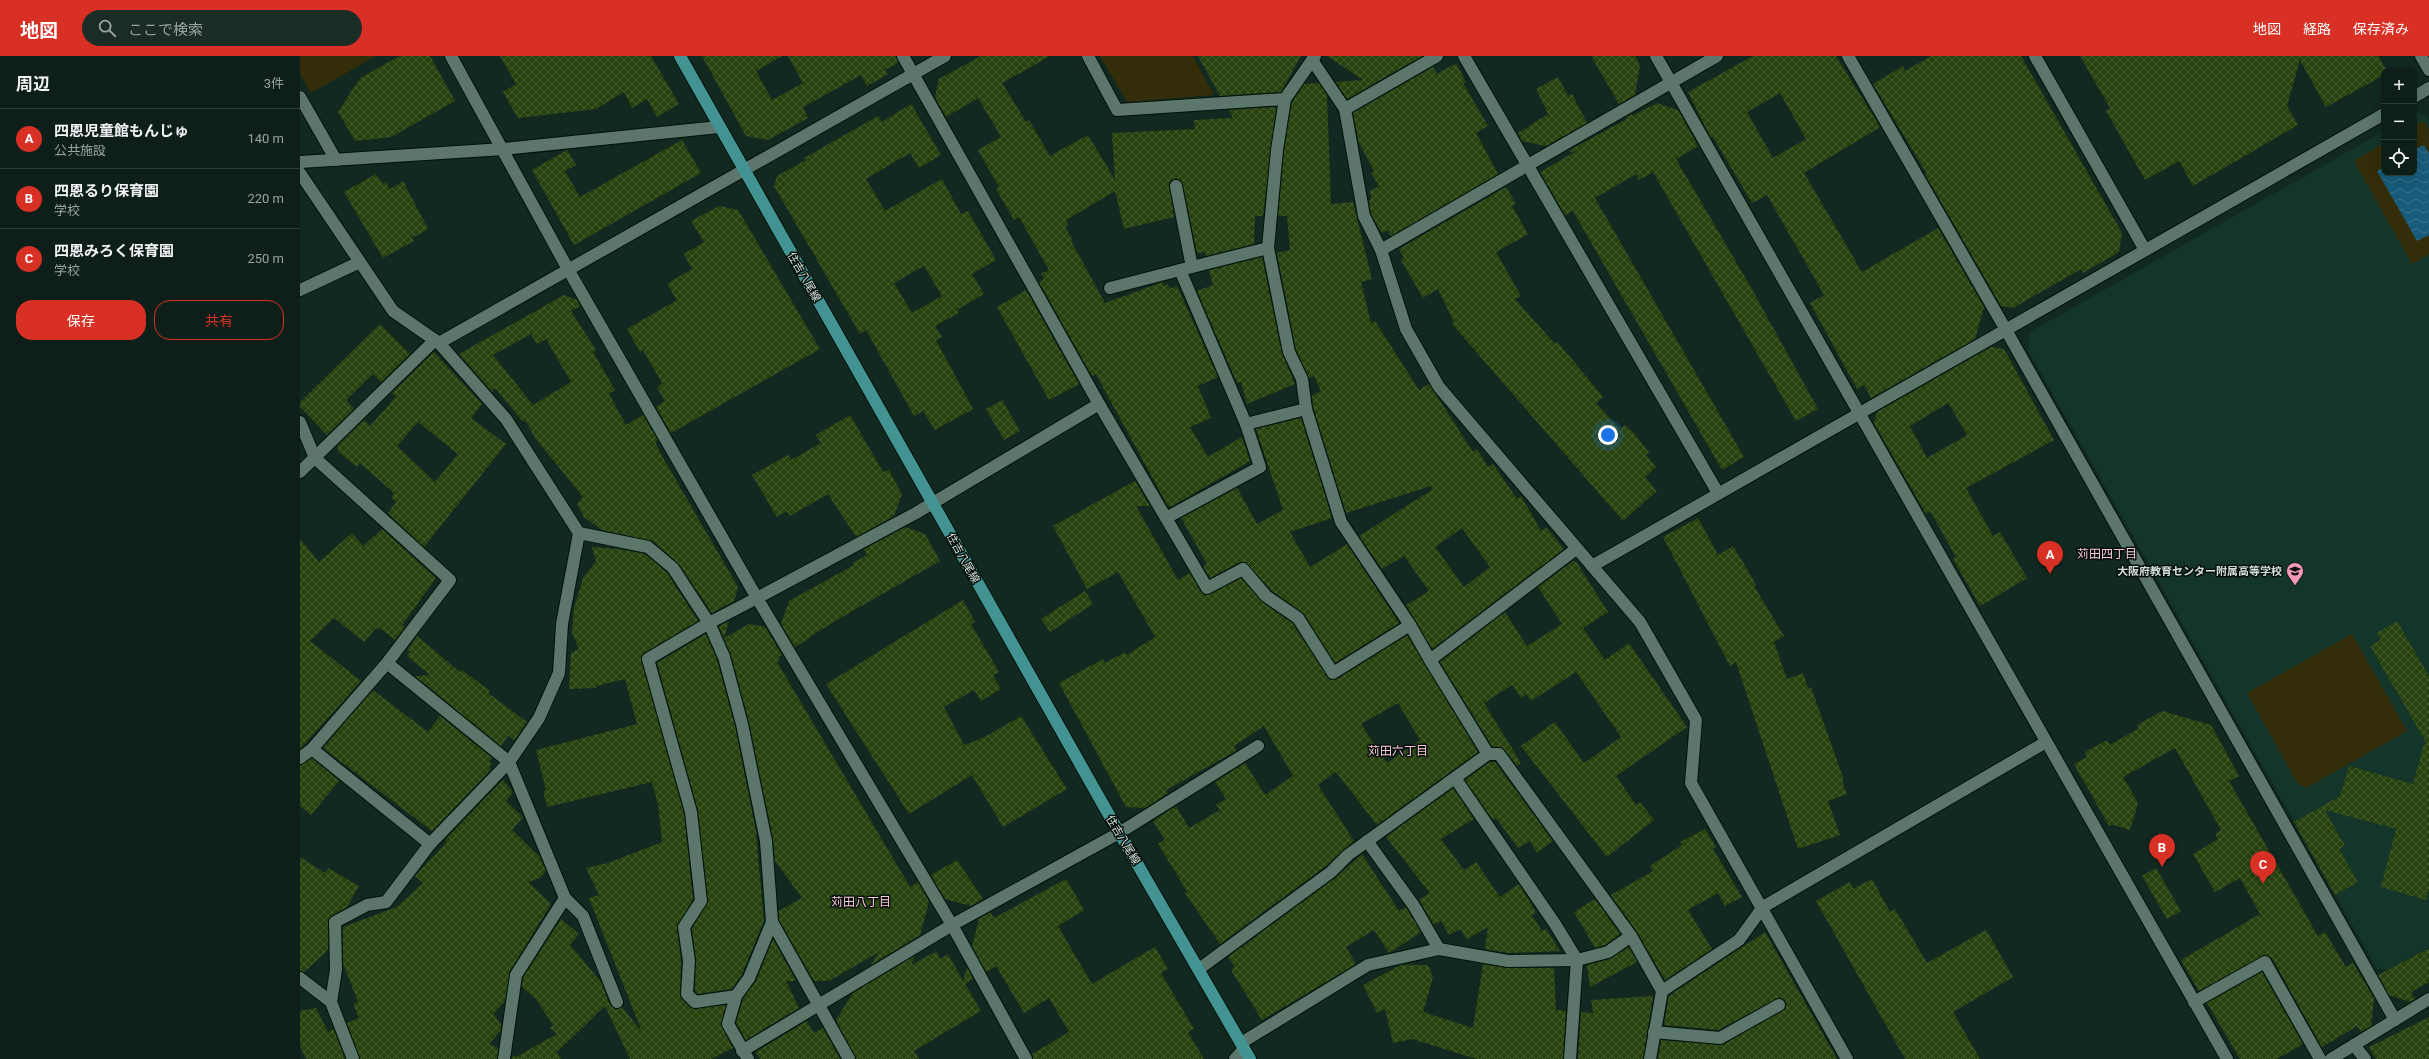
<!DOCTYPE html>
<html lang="ja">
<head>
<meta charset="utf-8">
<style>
	:root { --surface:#0d1f18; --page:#1b2c25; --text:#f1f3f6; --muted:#9aa2a2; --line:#2d3d37; --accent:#d93025 }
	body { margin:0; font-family:Roboto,"Noto Sans JP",sans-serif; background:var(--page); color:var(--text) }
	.controls { position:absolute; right:12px; top:12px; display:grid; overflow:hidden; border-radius:8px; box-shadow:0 4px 16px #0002 }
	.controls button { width:36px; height:36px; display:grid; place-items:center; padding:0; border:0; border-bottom:1px solid var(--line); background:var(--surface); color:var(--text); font:20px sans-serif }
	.you { position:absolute; left:1308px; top:379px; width:14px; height:14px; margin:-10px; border:3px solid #fff; border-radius:50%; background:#1a73e8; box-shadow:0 0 0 6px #1a73e833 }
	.badge { display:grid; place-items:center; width:26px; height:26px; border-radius:50%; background:var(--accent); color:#fff; font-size:13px; font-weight:700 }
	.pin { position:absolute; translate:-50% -33px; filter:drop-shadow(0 1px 2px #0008) }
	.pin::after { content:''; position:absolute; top:21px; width:14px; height:12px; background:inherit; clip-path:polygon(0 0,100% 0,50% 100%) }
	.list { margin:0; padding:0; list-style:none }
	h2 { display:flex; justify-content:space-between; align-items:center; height:52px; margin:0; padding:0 16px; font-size:17px }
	h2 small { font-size:13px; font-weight:400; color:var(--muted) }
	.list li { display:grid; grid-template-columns:26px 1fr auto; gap:12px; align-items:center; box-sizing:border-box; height:60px; padding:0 16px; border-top:1px solid var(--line) }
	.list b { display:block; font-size:15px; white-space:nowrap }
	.list p { margin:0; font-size:13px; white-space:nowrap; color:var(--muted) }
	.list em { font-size:13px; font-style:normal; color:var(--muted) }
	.actions { display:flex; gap:8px; padding:12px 16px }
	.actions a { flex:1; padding:9px 0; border:1px solid var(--accent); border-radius:16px; text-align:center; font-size:14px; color:var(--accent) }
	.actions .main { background:var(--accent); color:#fff }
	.icon { flex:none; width:22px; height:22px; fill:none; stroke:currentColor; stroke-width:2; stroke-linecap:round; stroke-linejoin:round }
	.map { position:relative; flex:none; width:2129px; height:1003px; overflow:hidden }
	header { display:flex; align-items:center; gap:24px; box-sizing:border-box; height:56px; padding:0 20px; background:var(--accent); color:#fff }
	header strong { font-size:19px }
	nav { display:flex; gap:22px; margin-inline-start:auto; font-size:14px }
	.search { width:280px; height:36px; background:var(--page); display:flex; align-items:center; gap:10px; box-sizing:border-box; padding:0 14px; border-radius:22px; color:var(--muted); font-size:15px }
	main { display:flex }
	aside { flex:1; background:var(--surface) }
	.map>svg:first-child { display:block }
	.built { fill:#143529 }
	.park { fill:#342d0a }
	.water { fill:url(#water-waves) }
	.building { fill:url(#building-cross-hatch); fill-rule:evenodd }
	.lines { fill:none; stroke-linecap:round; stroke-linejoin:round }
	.minor-casing { stroke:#001109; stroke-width:14 }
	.major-casing { stroke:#001109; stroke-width:14 }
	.minor { stroke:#5c766b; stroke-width:12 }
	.major { stroke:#429392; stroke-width:12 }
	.labels { text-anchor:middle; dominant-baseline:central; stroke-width:3; stroke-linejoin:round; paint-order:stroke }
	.street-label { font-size:11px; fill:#d3e1da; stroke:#060f0b }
	.poi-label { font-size:11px; font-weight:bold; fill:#d3e1da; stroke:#060f0b; text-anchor:end }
	.neighbourhood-label { font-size:12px; fill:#f9c7d6; stroke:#060f0b }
</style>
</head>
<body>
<header>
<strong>地図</strong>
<div class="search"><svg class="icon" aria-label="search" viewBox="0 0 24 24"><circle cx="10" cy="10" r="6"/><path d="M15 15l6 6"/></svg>ここで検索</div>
<nav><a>地図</a><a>経路</a><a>保存済み</a></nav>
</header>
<main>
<aside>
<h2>周辺<small>3件</small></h2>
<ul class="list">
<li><span class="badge">A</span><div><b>四恩児童館もんじゅ</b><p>公共施設</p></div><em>140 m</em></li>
<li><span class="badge">B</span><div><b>四恩るり保育園</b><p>学校</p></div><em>220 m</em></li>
<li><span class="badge">C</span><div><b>四恩みろく保育園</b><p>学校</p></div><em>250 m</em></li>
</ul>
<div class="actions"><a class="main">保存</a><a>共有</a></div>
</aside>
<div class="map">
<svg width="2129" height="1003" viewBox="0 0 2129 1003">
	<defs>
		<pattern id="water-waves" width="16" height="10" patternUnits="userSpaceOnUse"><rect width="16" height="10" fill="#185b7a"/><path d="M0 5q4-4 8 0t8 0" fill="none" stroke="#39728c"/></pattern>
		<pattern id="building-cross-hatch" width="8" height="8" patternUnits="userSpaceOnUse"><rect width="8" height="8" fill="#28420f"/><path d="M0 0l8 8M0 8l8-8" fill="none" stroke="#465d31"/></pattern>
	</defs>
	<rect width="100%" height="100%" fill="#112920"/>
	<!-- built -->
	<path class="built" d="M2117,57L2126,59L2129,64V891L2088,914L2077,913L1728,294L1730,276L2084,75V117H2114V58Z"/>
	<!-- park -->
	<g class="park">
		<path d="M0,0H76L11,37L0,18Z"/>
		<path d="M800,0H893L914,39L827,46Z"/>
		<path d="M2124,65L2129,73V198L2112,208L2054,105L2084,87V117H2114V70Z"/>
		<path d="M2052,578L2107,675L2006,732L1998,728L1947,637Z"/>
	</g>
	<!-- water -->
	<path class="water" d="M2124,89L2129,97V179L2117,185L2077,115L2084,111V117H2114V94Z"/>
	<!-- building -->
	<g class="building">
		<path d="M100,0H130L155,45L91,81L55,85L38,56L60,22Z"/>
		<path d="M200,0H351L379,48L357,61L347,43L332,52L324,36L296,53L218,62L203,36L216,28Z"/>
		<path d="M402,0H482L456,15L472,44L503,27L488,0H596L598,7L585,14L588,18L567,30L561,19L503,51L508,62L468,84L446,80Z"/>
		<path d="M681,0H750L702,27L726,66L729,64L750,100L788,79L815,124L812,77L895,73L894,64L933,62L929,54L976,51L963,160H955L954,188L906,200L905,196L897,197L883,129L878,123L871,124L869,128L874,161L824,173L815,135L766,164L768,169L765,171L773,184L771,185L805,247L863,226L864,230L868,228L870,233L877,230L918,321L898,330L911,362L890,371L908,401L942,381L950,405L872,450H868L805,335L796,318L792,320L739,226L744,223L741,218L749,214L719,161L714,164L696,133L699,131L678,94L701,81L678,42L646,61L635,41L639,23Z"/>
		<path d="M898,0H1001L981,36L920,40Z"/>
		<path d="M1027,0H1122L1047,43L1036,26L1063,24Z"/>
		<path d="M1291,0H1335L1340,9L1335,39L1319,48Z"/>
		<path d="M1453,0H1536L1580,71L1504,117L1562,216L1638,172L1684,251L1675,283L1571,342L1564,329L1557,333L1510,247L1524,239L1467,139L1452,147L1413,81L1411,82L1388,36ZM1480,37L1506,83L1473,102L1447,56Z"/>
		<path d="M1631,0H1721L1822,177L1819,196L1783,217L1781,213L1713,252L1701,250L1625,118H1627L1573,28L1603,10L1605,15Z"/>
		<path d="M1780,0H2078L2087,15H2084V19L2026,51L2000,4L1987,50L1998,69L1893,130L1879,105L1845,124L1806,55L1810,52Z"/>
		<path d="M1156,7L1166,26L1163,27L1188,70L1176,77L1198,118L1091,180L1088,174L1082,177L1071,158L1069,144H1071L1070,135L1079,130L1071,117L1074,115L1059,87L1053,57L1133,11L1137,18Z"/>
		<path d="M1258,21L1268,40L1272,38L1287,67L1246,90L1222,85L1218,77L1248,58L1236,33Z"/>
		<path d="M1019,27L1027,39L1031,148L1053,146L1072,223L1061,226L1071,267L1075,265L1119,334L1129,328L1173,396L1177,393L1188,411L1193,408L1217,443L1221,440L1241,475L1246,471L1264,493L1132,593L1106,549L1129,535L1104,500L1082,513L1059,480L1132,434L1131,430L1046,457L1013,351L1012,340L1021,335L1014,320L1009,322L996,294L977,197L990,194L987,160H978L984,95L992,46L1004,28ZM1162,472L1190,511L1164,531L1135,491Z"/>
		<path d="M1357,47L1378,54L1398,90L1376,103L1449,228L1518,353L1496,365L1353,116L1339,124L1336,118L1295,142L1444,401L1422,414L1273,155L1265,159L1240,116L1275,96L1268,95L1327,63L1326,61L1332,58V60Z"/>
		<path d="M611,48L641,99L619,112L610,97L566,123L585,155L642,123L661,158L668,155L696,204L672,218L684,238L657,254L659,257L635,270L642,281L636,284L673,353L635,374L623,355L614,360L566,274L560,278L474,130L477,120L506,104L504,102L578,60L582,66ZM624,210L642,240L612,257L594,227Z"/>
		<path d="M382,84L401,117L274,189L232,114L267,94L276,109L265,115L280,141Z"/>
		<path d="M76,118L83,128L86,126L90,133L103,125L128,173L112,182L114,185L83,202L44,136Z"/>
		<path d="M1206,131L1216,148L1212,150L1228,178L1196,196L1221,240L1215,243L1255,288L1257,286L1271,302L1303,341L1296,347L1320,373L1325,369L1332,375L1349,396L1346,399L1356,411L1345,421L1357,435L1323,465L1152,268L1154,266L1138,233L1123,242L1101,204L1104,202L1099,193Z"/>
		<path d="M419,150L438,154L520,293L371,377L356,351L365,345L357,332L362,327L343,294L340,296L327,273L377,244L367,228L392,213L384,198L404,186L391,165Z"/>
		<path d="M962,201L982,297L995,328L947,348L941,326L937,327L897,235L913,229L909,214Z"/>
		<path d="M726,234L779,328L749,344L697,251Z"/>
		<path d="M264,239L277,244L280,250L271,255L296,294L293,296L315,334L309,338L326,369L343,359L358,384L355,386L362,400L438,531L434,545L412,557L379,508L353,485L302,474L284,461L277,448L283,441L235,382L225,364L223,366L195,332L192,336L159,298ZM231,278L237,288L246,283L271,326L233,349L193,299Z"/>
		<path d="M80,268L110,298L81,326L73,318L46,344L54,353L27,379L0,351V346Z"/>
		<path d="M1691,291L1704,293L1754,384L1666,432L1693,480L1700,476L1727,522L1680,550L1653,503L1656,501L1630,455L1626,458L1574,367L1577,356ZM1648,347L1667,379L1627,402L1610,370Z"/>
		<path d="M134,296L182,348L171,362L206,388L124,491L88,457L96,446L91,442L94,437L60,407L57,411L38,395L37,390L64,364L70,370L96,341L92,337ZM118,366L158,398L135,426L97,390Z"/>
		<path d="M702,344L720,375L704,384L686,353Z"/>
		<path d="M550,359L583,416L589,414L602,438L594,460L556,481L528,438L490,460L487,455L477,461L452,419L488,399L491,404L521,387L516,379Z"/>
		<path d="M1001,362L1032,462L990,476L1010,511L1047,488L1099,567L1035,607L1004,558L971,534L946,506H940L910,522L903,510L907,508L881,462L937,432L957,468L983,454L956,373Z"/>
		<path d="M835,425L850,450H836L878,524L890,517L901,536L907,539L941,522L962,546L992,567L1030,624L1037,623L1107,579L1178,696L1077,769L1036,716L1018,729L1054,785L1026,810L920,888L885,837L887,835L858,788L865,784L853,765L876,750L889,772L920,754L916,749L926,743L915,726L945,707L965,739L993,720L964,670L934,690L936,695L866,734L868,737L845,752L826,751L759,627L803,603L805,607L825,596L827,599L855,581L818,516L787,533L753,470ZM1098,647L1120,684L1087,707L1061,668Z"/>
		<path d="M1398,462L1418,499L1433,490L1447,513L1456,529L1454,530L1484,580L1474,586L1487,623L1503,617L1508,632L1511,631L1544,724L1542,725L1547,738L1528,745L1540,779L1498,793L1436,606L1430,610L1363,481Z"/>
		<path d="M605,471L625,478L640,505L535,565L495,591L481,568L489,545L554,509L553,507L567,499L564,493Z"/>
		<path d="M82,473L136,522L102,569L105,571L95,584L80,572L79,574L76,572L64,586L34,562L10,585L61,625L0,693V483L19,506L52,477L63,490Z"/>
		<path d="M292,491L318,493L345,498L367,517L398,565L344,597L341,602L384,757L393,843L377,872L381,905L380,940L393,953L426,949L421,969L433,992L411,1003H330L305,950L257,996L261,1003H212V999L216,1001L257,978L250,972L253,969L236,943L222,931L223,922L261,863L279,878L270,889L301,926L310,949L316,953L322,951L342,976L289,842L299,839L286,812L308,807L362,786L358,749L352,726L247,751L243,735L246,734L236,694L337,668L325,623L296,630V632L269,633L271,597L279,593L272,577L274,552L283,522L296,505Z"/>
		<path d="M1273,505L1277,507L1308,556L1283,572L1305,604L1329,587L1387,671L1316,720L1336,749L1340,746L1354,764L1307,801L1221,690L1255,666L1284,707L1321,681L1276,616L1231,645L1226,638L1221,642L1212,629L1184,647L1221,707L1217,710L1203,692L1192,690L1140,606L1205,556L1227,590L1262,568L1238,531Z"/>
		<path d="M785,535L793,548L750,576L741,563Z"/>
		<path d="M663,544L675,566L671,568L699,616L693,620L701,633L681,645L674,634L644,651L664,689L683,682L721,660L767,733L703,771L672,719L609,758L526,628Z"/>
		<path d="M429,565L424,582L449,568L465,571L482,599L478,601L480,604L477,606L610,831L618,826L629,846L620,879L571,909L579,896L529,925H514L479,864V855L502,842L475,805L473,783L449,666L431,599L419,570Z"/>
		<path d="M2097,565L2129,620V833L2126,844L2081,831L2096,773L2025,754L2045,790L2039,793L2058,826L2035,839L1994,766L2040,740L2049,710L2113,728L2124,688H2127L2070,590L2081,584L2077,577Z"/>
		<path d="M406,578L417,604L435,670L457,780L456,778L464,865L442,918L432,933L398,938L395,935L396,905L392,873L408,844L398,755L357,607Z"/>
		<path d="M117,580L160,616L162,614L190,635L188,637L227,666L214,684L208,680L201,690L115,620L130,619L107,600L110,596L107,594Z"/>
		<path d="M73,634L128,676L140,660L192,702L189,705L192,708L189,711L191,713L132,775L23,692Z"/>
		<path d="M1862,655L1911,669L1939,720L1929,725L2018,880L2025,876L2046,911L2053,907L2074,942L2071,970L2061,976L2057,970L2022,991L1972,902L1965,899L1899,935L1881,904L1960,858L1940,822L1915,836L1893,798L1918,783L1915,778L1921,774L1875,692L1823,721L1838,747L1830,774L1814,769L1809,770L1774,708L1787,701L1785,696L1807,684L1810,689L1839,672L1837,669Z"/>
		<path d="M12,702L39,725L11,759L0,750V709Z"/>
		<path d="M1190,706H1195L1253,785L1237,797L1230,785L1218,792L1196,762L1193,764L1165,724Z"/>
		<path d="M203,724L213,736L206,745L223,761L212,774L239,800L246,815L240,822L228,826L251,848L210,915L205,945L193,958L201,968V974L189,988L198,992L197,1003H60L47,967L59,962L53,948L58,946L43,907V871L97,851L123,827L115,820L147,786L145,784Z"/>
		<path d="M1153,732L1174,763L1141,783L1164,814L1176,806L1200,841L1219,828L1236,856L1232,860L1242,875L1246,873L1260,895L1209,897L1185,893L1188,871L1167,883L1160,873L1149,879L1141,865L1134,869L1119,844L1130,837L1086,781Z"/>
		<path d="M1405,773L1416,791L1413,793L1442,841L1425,850L1418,837L1388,854L1412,893L1365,924L1337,876L1311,839L1353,815L1350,810L1382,789L1380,786Z"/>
		<path d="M1062,798L1099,855L1106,851L1121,876L1089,897L1074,874L1046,891L1056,908L962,964L931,914L935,911L928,901L1035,822Z"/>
		<path d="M0,801L25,817L28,812L59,830L47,851L29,862L28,894L4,916L0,915Z"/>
		<path d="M657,804L683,843L671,850L645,843L631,819Z"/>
		<path d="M1856,812L1881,855L1867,863L1842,820Z"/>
		<path d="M766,823L784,854L758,870L792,928L855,891L868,913L861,917L894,973L888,976L904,1003H733L732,998L769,976L749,942L724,957L696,910L686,916L672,890L679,863L690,856L694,862Z"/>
		<path d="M1572,823L1590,856L1595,853L1627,907L1686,874L1713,921L1653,956L1680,1003H1605L1516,845L1550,826L1553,833Z"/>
		<path d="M1295,843L1320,878L1305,889L1295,892L1274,856Z"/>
		<path d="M1465,876L1537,1003H1358L1361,984L1423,989L1485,953V945L1479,942L1418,974L1364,969L1369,939H1374L1373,937Z"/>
		<path d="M473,883L496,925H486L499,952L446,984L436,967L443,943L456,925Z"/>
		<path d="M1329,891L1337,906L1290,931L1287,909L1310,903Z"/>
		<path d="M2129,892V926L2111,936L2115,943L2110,946L2089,939L2078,919Z"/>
		<path d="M636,895L640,903L648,898L663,925L667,911L673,923L665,928L681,955L614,995L619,1003H556L536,964L553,937L614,900L612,909Z"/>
		<path d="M1183,908L1208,912H1254L1256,954L1266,955L1263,1003H1177L1112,983L1093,987L1085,953L1077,957L1063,929L1101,909H1128L1133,921L1123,956L1173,972Z"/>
		<path d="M1962,916L2003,988L1977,1003H1940L1907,947Z"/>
		<path d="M1353,940L1343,1003H1278L1281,956L1293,957L1291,944Z"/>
		<path d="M16,952L28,976L34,973L45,1003H6L0,990V955Z"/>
		<path d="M2129,961V1003H2076L2069,991Z"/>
		<path d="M507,965L514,977L523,972L540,1003H460L456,996Z"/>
	</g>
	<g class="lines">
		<defs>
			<g id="minor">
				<path d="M151,0L269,215L457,542L616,457L799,348"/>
				<path d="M603,0L799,348L866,462"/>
				<path d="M788,0L817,54L985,43"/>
				<path d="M1164,0L1418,437"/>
				<path d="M1356,0L1927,1003"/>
				<path d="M1548,0L1706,274L2095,964"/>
				<path d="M1735,0L1845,194"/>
				<path d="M2121,0L2129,14"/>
				<path d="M1012,4L1045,53L1064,160L1081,194L1106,273L1139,331L1340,566L1396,664L1391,727L1547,1003"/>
				<path d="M0,41L36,104"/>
				<path d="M2114,41L2129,32"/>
				<path d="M1045,53L1137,0"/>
				<path d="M0,106L204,93L419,71"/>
				<path d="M0,117L93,255L139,287L206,363L279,477L348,491L373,512L409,567L457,542L652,869L726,1003"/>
				<path d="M876,130L892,211"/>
				<path d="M968,192L989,296L1002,323L1006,353L1041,466L1110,569L1130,604L1276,493"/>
				<path d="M1081,194L1417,0"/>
				<path d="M810,232L880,214"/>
				<path d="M0,234L60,206"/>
				<path d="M139,287L645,0"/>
				<path d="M1006,353L946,368L880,214L968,192L977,94L985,43L1015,0"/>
				<path d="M0,366L15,402L150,524L87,607L12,693L0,702"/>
				<path d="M946,368L960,411L866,462L907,532L943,513L966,540L998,562L1033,617L1110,569"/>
				<path d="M0,416L135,284"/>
				<path d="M1292,510L2084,58"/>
				<path d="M1130,604L1188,698H1199L1331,880L1362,935L1350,1003"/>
				<path d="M87,607L209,706L265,842L283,860L317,946"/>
				<path d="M12,693L130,788"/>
				<path d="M1155,722L1255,868L1277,904"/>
				<path d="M1067,785L1114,850L1139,893"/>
				<path d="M899,913L1031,816L1048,799L1188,698"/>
				<path d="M0,922L31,946L53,1003"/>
				<path d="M1362,935L1439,884L1463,851L1746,686"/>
				<path d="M436,940L449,922L472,866"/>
				<path d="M31,946L36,914L35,866L67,849L86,846L130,788L209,706L239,662L259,617L262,568L279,477"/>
				<path d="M1894,946L1965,906L2020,1003"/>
				<path d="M1354,976L1420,982L1479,949"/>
				<path d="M941,987L1068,909L1139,893L1208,905L1277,904"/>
				<path d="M2054,989L2065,1003"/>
				<path d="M442,995L652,869L819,777L958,690"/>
				<path d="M204,1003L216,919L265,842"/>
				<path d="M448,1003L428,968L436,940L395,946L387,938L389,905L384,871L401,845L391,756L348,603L409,567L424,601L442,668L466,785L472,866L549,1003"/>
				<path d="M935,1003L944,993"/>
				<path d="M1270,1003L1277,904L1308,896L1331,880"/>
				<path d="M2031,1003L2129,943"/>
			</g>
			<path id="major" d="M380,0L805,752L950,1003"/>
		</defs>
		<!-- minor casing -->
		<use href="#minor" class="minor-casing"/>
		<!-- major casing -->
		<use href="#major" class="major-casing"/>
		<!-- minor -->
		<use href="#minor" class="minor"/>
		<!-- major -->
		<use href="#major" class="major"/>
	</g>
	<!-- icons -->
	<defs>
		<symbol id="school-pin" viewBox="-11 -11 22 30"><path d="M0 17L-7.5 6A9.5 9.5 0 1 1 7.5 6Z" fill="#f09ab7" stroke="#060f0b"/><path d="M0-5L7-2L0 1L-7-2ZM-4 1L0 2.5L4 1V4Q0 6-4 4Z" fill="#111"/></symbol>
	</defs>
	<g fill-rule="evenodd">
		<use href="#school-pin" x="1985" y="505" width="20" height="27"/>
	</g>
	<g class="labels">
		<!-- street labels -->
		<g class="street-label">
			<text transform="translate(504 221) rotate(60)">住吉八尾線</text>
			<text transform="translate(663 502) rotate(61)">住吉八尾線</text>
			<text transform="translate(823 784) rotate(59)">住吉八尾線</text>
		</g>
		<!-- poi labels -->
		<g class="poi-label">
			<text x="1982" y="515">大阪府教育センター附属高等学校</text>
		</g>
		<!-- neighbourhood labels -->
		<g class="neighbourhood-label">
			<text x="1807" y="498">苅田四丁目</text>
			<text x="1098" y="695">苅田六丁目</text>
			<text x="561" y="846">苅田八丁目</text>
		</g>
	</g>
</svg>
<div class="controls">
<button>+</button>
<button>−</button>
<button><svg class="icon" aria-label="locate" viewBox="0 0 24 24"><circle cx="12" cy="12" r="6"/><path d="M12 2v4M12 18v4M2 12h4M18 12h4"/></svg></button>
</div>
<div class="you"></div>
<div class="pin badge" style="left:1750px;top:518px">A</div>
<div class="pin badge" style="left:1862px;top:811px">B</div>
<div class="pin badge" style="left:1963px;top:828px">C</div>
</div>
</main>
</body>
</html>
